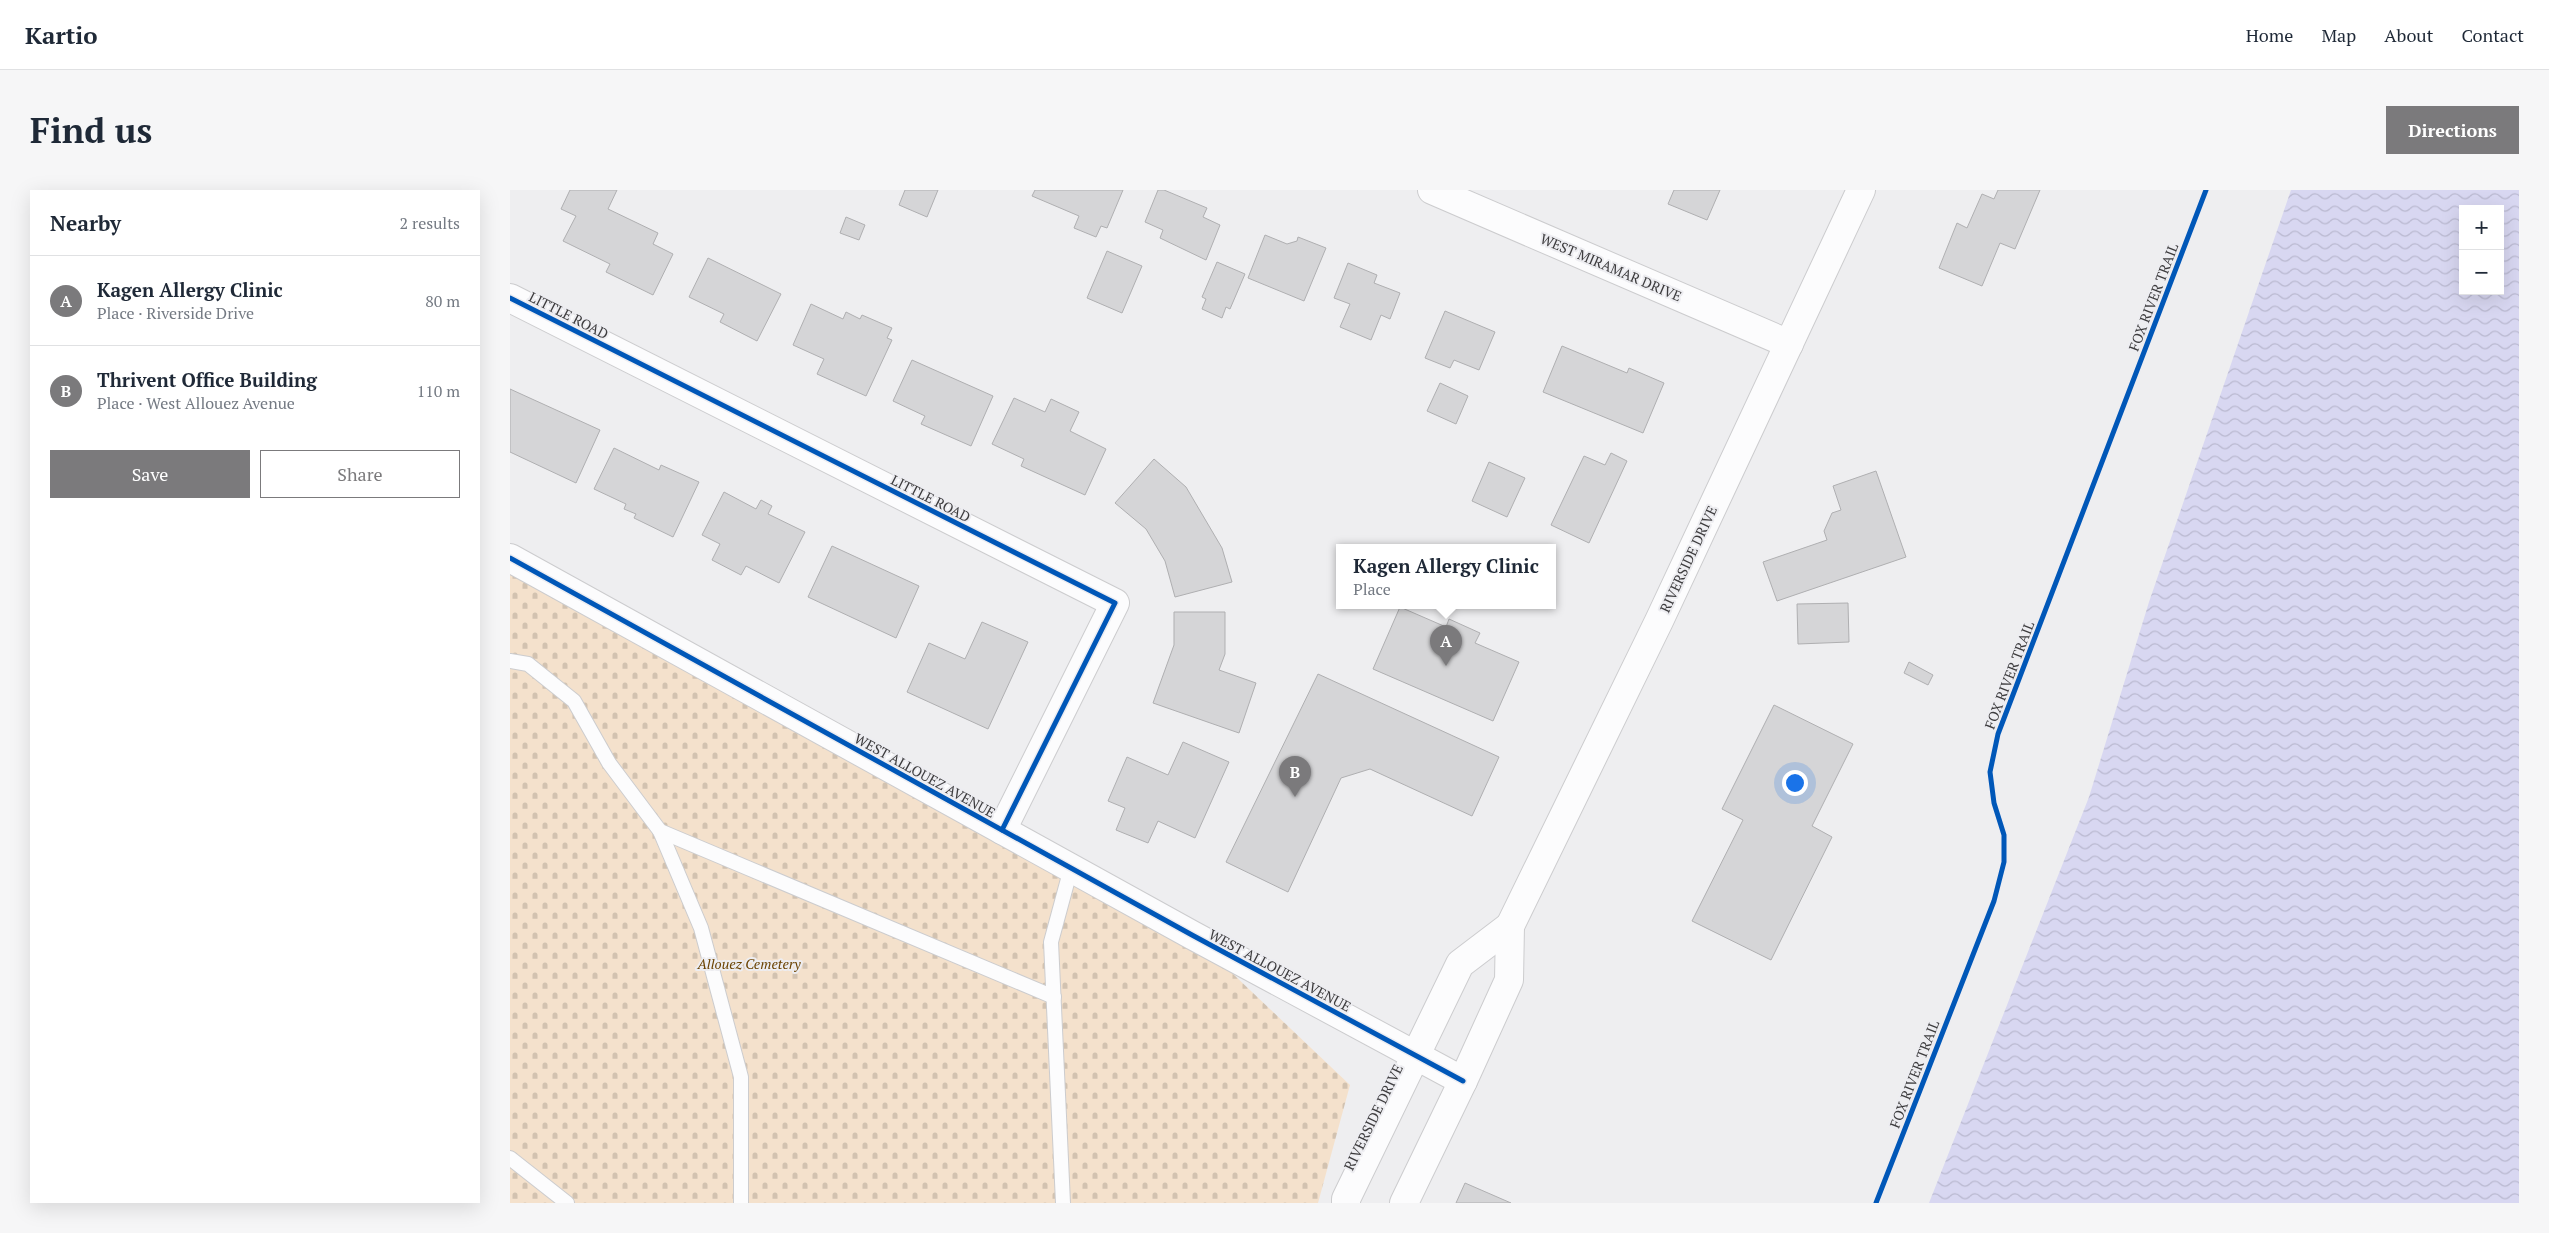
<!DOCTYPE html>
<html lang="en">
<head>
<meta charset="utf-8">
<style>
	:root { --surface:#fff; --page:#f6f6f7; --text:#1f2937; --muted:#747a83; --line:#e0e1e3; --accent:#7b7a7c }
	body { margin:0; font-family:"PT Serif",serif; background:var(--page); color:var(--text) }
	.controls { position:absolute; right:15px; top:15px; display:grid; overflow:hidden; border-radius:0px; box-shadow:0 5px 20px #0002 }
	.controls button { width:45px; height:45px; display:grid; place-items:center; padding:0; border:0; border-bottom:1px solid var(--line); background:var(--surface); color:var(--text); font:25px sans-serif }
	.you { position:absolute; left:1284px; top:592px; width:18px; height:18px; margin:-12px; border:4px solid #fff; border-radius:50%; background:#1a73e8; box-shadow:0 0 0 8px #1a73e833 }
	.badge { display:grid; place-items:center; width:32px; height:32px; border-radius:50%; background:var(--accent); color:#fff; font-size:16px; font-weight:700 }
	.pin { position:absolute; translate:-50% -41px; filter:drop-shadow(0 1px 2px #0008) }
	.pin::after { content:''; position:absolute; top:26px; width:18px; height:15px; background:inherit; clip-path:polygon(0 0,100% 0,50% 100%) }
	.popup { position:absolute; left:826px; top:354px; width:220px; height:65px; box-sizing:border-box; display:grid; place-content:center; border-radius:0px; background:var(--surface); filter:drop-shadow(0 1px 4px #0005); font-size:16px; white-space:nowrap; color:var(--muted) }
	.popup b { font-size:19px; color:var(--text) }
	.popup::after { content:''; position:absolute; left:50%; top:100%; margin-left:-10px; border:10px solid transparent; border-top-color:var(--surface) }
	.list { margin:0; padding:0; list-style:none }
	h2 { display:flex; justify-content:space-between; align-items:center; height:65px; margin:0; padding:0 20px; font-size:21px }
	h2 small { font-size:16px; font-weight:400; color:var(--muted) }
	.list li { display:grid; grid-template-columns:32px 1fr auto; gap:15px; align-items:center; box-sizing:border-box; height:90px; padding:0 20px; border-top:1px solid var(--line) }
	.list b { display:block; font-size:19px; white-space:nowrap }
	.list p { margin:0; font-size:16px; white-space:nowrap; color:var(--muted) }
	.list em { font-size:16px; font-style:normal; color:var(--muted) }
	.actions { display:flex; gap:10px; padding:15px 20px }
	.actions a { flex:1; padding:11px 0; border:1px solid var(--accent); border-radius:0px; text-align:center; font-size:18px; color:var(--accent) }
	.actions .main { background:var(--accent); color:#fff }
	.map { position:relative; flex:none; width:2009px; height:1013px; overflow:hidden; border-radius:0px }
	header { display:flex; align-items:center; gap:30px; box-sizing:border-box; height:70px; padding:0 25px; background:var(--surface); border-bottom:1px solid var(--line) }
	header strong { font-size:24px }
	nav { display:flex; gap:28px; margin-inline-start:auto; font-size:18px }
	.intro { display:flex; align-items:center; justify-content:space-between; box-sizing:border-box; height:120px; padding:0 30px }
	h1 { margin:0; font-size:35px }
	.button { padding:12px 22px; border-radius:0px; background:var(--accent); color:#fff; font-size:18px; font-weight:700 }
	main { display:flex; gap:30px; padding:0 30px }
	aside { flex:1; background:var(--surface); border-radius:0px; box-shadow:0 5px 20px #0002 }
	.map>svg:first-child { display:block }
	.cemetery { fill:url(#cemetery-stones) }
	.water { fill:url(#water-waves); fill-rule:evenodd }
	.building { fill:#d5d5d7; stroke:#afafb1 }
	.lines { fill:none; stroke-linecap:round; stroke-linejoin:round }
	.lane-casing { stroke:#ccccce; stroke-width:16 }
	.street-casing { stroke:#ccccce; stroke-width:30 }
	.secondary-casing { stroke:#ccccce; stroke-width:30 }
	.primary-casing { stroke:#ccccce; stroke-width:30 }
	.path { stroke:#cdccce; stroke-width:3; stroke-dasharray:4 2.5; stroke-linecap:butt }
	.lane { stroke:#fcfcfd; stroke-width:14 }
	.street { stroke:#fcfcfd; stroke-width:28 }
	.secondary { stroke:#fcfcfd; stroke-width:28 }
	.primary { stroke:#fcfcfd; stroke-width:28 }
	.cycleway-casing { stroke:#ededf1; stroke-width:8 }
	.cycleway { stroke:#0057b8; stroke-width:5 }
	.labels { text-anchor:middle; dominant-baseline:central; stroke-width:4; stroke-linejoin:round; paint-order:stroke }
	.street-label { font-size:14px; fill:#3d3c3e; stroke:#ededf1 }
	.park-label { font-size:14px; font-style:italic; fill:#6b4200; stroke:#ededf1 }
</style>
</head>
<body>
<header>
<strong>Kartio</strong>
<nav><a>Home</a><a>Map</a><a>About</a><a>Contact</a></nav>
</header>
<div class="intro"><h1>Find us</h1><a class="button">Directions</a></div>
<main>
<aside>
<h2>Nearby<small>2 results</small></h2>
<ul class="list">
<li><span class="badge">A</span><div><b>Kagen Allergy Clinic</b><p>Place · Riverside Drive</p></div><em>80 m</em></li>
<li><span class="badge">B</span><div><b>Thrivent Office Building</b><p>Place · West Allouez Avenue</p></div><em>110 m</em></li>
</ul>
<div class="actions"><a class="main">Save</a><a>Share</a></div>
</aside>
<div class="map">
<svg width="2009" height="1013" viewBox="0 0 2009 1013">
	<defs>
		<pattern id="cemetery-stones" width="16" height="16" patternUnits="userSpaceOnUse" patternTransform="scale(1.25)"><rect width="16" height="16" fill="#f4e1cc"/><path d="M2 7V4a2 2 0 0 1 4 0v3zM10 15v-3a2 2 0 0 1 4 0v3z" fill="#d2c2b0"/></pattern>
		<pattern id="water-waves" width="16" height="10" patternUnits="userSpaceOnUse" patternTransform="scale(1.25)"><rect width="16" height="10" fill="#d8d7f1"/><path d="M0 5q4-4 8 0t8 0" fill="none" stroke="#bab9d0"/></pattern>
	</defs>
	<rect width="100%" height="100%" fill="#eeeef0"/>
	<!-- cemetery -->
	<path class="cemetery" d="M0,368L682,745L840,895L808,1013H0Z"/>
	<!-- water -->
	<path class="water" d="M1781,0H2009V1013H1419L1579,607L1639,412ZM1953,19H1990V101H1953Z"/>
	<!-- building -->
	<g class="building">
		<path d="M60,0H107L98,19L148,43L143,54L163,64L143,105L96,82L100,74L53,51L66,26L51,19Z"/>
		<path d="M395,0H428L417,27L389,15Z"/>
		<path d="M525,0H613L597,38L591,36L586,47L564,38L569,26L522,6Z"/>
		<path d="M648,0H654L697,18L693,27L710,35L696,70L650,48L653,40L635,32Z"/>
		<path d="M1164,0H1210L1197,30L1158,14Z"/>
		<path d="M1488,0H1530L1505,59L1490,53L1472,96L1429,78L1447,33L1457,38L1472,4L1484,9Z"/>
		<path d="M336,27L355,35L349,50L330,43Z"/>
		<path d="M755,45L777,54L787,51L788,47L816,58L794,111L738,88Z"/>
		<path d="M597,61L632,76L612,123L577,108Z"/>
		<path d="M198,68L271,104L247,151L210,132L214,124L179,107Z"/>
		<path d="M707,72L735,84L720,119L716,117L712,128L692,119L696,109L692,107Z"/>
		<path d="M838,73L867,85L864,93L890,103L880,129L871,125L861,150L830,137L840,114L824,108Z"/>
		<path d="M301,114L333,129L336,122L350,129L352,125L382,138L377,148L382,150L356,206L307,184L314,169L283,155Z"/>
		<path d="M935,121L985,142L969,180L944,170L940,178L915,168Z"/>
		<path d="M1052,156L1117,183L1119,178L1154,193L1133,243L1033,202Z"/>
		<path d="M402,170L483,206L461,256L411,234L415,226L383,211Z"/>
		<path d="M930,193L958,206L946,234L917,221Z"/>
		<path d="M0,199L90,240L66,293L0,262Z"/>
		<path d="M504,208L535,222L541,209L569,222L560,241L596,259L575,305L511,276L514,269L482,254Z"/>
		<path d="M104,258L149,280L151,275L189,292L163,347L124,328L126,324L114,319L116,314L84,299Z"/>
		<path d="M1101,263L1117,271L1079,353L1041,335L1074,266L1095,275Z"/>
		<path d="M644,269L676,297L712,358L722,392L665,407L655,371L636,339L605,313Z"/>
		<path d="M979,272L1015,288L997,327L962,311Z"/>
		<path d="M1366,281L1396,367L1267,411L1253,372L1317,350L1314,341L1322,323L1331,320L1323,296Z"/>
		<path d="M214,302L246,319L251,310L262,316L258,324L295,342L269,393L236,376L231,385L202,370L210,354L192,345Z"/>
		<path d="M322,356L409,396L386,448L298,407Z"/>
		<path d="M1338,413L1339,452L1288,454L1287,414Z"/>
		<path d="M890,417L936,437L939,429L970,443L965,453L1009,472L983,531L863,479Z"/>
		<path d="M664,422H715V464L709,480L746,493L729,543L643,513L664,455Z"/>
		<path d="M472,432L518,452L478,539L397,502L419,453L455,469Z"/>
		<path d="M1399,472L1423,485L1418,495L1394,483Z"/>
		<path d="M808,484L989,567L962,626L860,579L831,588L778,702L716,672Z"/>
		<path d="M1264,515L1343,554L1302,636L1322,647L1261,770L1182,731L1233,630L1212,619Z"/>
		<path d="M673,552L719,572L685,648L648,631L638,653L606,640L615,618L598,611L617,567L658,585Z"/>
		<path d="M955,993L1001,1013H946Z"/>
	</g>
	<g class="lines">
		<defs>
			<g id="lane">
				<path d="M0,471L18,474L64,511L99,573L150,641L544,807"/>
				<path d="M150,641L191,738L231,887V1013"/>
				<path d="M0,968L57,1013"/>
				<path d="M553,1013L541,752L561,678"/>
			</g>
			<g id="street">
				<path d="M922,0L1279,154"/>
				<path d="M0,108L605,413L492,640"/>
			</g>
			<path id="secondary" d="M0,368L682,745L953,891"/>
			<g id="primary">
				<path d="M836,1013V1009L950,774L1000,736"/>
				<path d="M894,1013L953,891L999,790L1000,736L1149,431L1351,0"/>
			</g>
		</defs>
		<!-- lane casing -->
		<use href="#lane" class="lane-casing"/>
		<!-- street casing -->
		<use href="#street" class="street-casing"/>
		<!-- secondary casing -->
		<use href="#secondary" class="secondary-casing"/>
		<!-- primary casing -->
		<use href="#primary" class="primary-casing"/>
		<!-- path -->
		<path class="path" d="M1366,1013L1484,711L1494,672V645L1484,613L1480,582L1488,544L1696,0"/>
		<!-- lane -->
		<use href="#lane" class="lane"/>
		<!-- street -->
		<use href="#street" class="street"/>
		<!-- secondary -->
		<use href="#secondary" class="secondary"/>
		<!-- primary -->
		<use href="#primary" class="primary"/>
		<defs>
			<g id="cycleway">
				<path d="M0,108L605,413L492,640"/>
				<path d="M0,368L682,745L953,891"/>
				<path d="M1366,1013L1484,711L1494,672V645L1484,613L1480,582L1488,544L1696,0"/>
			</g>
		</defs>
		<!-- cycleway casing -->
		<use href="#cycleway" class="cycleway-casing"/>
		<!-- cycleway -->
		<use href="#cycleway" class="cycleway"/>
	</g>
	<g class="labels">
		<!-- street labels -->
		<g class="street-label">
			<text transform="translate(1101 77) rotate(23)">WEST MIRAMAR DRIVE</text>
			<text transform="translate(1643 107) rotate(-69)">FOX RIVER TRAIL</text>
			<text transform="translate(59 125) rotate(27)">LITTLE ROAD</text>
			<text transform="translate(421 308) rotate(27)">LITTLE ROAD</text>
			<text transform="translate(1178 369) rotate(-65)">RIVERSIDE DRIVE</text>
			<text transform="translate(1499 485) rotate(-69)">FOX RIVER TRAIL</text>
			<text transform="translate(415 585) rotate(29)">WEST ALLOUEZ AVENUE</text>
			<text transform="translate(770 780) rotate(28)">WEST ALLOUEZ AVENUE</text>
			<text transform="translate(1404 884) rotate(-69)">FOX RIVER TRAIL</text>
			<text transform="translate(863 927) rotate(-64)">RIVERSIDE DRIVE</text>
		</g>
		<!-- park labels -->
		<g class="park-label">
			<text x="239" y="773">Allouez Cemetery</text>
		</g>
	</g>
</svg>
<div class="controls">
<button>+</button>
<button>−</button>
</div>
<div class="you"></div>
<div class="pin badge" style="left:936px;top:476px">A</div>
<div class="popup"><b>Kagen Allergy Clinic</b>Place</div>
<div class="pin badge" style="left:785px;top:607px">B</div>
</div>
</main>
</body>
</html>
